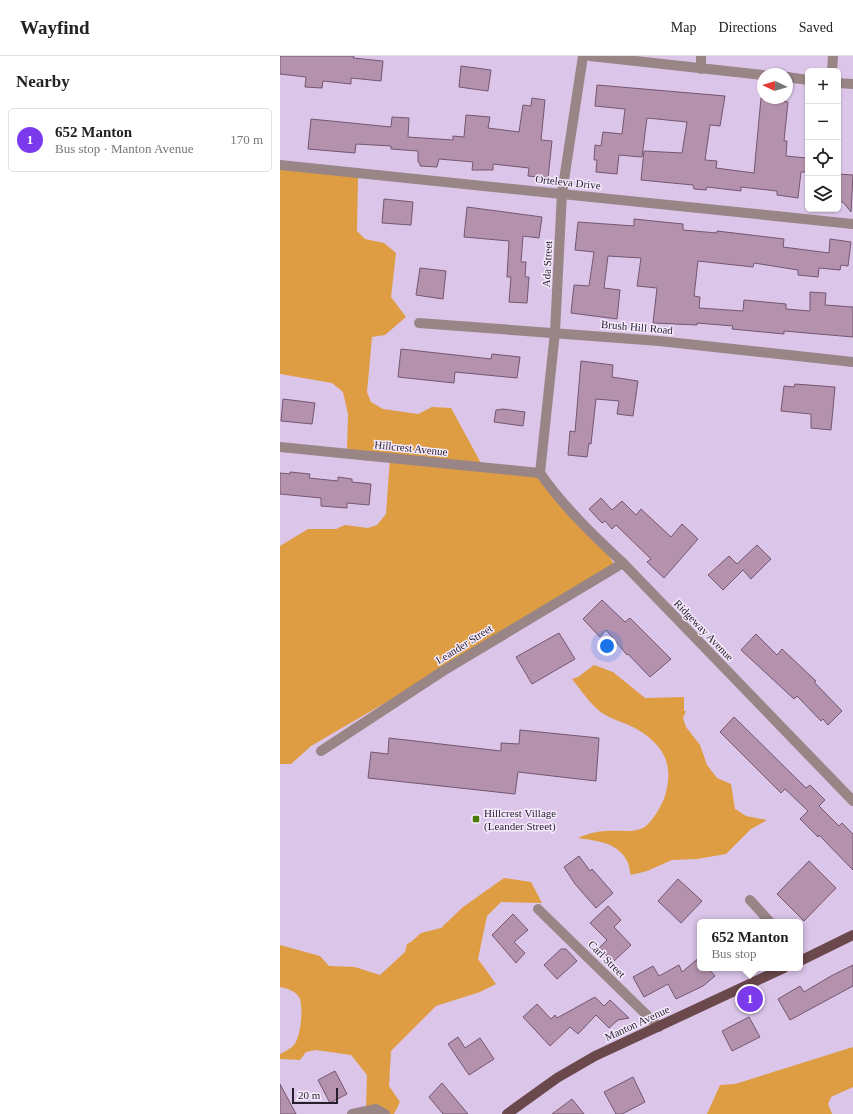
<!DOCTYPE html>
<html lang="en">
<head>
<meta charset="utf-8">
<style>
	:root { --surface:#fff; --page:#f2f2f2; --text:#222; --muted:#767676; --line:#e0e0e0; --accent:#7c3aed }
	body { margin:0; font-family:Georgia,serif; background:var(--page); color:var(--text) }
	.controls { position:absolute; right:12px; top:12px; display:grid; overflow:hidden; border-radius:6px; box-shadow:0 1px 3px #0004 }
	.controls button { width:36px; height:36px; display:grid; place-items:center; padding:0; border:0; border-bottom:1px solid var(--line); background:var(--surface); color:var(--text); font:20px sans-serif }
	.compass { position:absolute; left:477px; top:12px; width:36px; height:36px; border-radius:50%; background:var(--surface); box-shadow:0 1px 3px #0004; rotate:274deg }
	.scale { position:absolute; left:12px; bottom:10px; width:46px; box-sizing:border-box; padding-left:4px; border:2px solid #261e2b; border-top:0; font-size:11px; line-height:14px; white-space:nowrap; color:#261e2b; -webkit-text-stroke:3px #f6ebfd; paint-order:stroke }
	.you { position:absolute; left:327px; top:590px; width:14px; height:14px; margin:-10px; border:3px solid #fff; border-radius:50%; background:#1a73e8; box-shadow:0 0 0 6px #1a73e833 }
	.badge { display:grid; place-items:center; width:26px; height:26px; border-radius:50%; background:var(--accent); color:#fff; font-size:13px; font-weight:700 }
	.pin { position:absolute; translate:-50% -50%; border:2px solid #fff; box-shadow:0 1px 4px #0006 }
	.popup { position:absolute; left:417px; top:863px; width:106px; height:52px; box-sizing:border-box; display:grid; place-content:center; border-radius:6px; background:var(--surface); filter:drop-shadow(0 1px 3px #0005); font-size:13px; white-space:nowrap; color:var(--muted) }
	.popup b { font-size:15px; color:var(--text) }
	.popup::after { content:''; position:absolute; left:50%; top:100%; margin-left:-8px; border:8px solid transparent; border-top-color:var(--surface) }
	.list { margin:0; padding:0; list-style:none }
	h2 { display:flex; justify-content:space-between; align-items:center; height:52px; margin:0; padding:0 16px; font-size:17px }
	h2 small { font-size:13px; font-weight:400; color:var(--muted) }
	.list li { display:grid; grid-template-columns:26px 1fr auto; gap:12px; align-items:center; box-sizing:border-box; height:64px; margin:0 8px 8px; padding:0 8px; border:1px solid var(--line); border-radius:6px }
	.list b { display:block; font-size:15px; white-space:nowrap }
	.list p { margin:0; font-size:13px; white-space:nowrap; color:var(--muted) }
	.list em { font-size:13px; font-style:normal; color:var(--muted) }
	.icon { flex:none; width:22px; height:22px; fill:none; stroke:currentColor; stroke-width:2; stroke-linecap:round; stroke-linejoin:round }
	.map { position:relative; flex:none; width:573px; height:1058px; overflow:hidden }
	header { display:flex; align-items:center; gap:24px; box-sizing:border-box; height:56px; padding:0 20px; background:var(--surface); border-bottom:1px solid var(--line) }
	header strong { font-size:19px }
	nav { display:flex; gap:22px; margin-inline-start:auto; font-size:14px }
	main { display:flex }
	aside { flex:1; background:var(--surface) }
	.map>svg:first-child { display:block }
	.green { fill:#de9d42 }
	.building { fill:#b492ae; stroke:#74566f }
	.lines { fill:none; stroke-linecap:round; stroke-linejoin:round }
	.minor { stroke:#998586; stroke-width:10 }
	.major { stroke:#6a484c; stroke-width:10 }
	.poi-dot { fill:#497b08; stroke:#f6ebfd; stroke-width:1.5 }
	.labels { text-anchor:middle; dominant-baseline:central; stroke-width:3; stroke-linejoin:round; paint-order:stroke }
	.street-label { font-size:11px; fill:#261e2b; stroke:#f6ebfd }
	.poi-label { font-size:11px; fill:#261e2b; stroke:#f6ebfd; text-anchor:start }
</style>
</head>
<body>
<header>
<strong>Wayfind</strong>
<nav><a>Map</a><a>Directions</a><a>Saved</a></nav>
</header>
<main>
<aside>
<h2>Nearby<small></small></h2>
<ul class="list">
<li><span class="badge">1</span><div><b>652 Manton</b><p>Bus stop · Manton Avenue</p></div><em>170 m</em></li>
</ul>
</aside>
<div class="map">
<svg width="573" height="1058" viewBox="0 0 573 1058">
	<rect width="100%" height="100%" fill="#dbc5e9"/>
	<!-- green -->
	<g class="green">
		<path d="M0,109L78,120L77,175L85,183L104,187L116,197L111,241L126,261L105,279L92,281L87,336L91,346L103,353L138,358L152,351L171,352L202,409L258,416L321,488L334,508L141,626L31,690L11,708H0V490L28,473H56L65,469L88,472L97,469L106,458L110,401L67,394L68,358L63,336L52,327L0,318Z"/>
		<path d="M314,609L333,616L365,642L404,641V655H406L403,662L406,671L420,689L427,709L437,722L451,728L455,753L466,760L487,764L471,773L446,798L417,803L392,804L367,815L351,819C349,815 350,811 348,807C339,786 317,785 298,782C307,778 317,775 327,775C339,774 352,777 363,772C372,767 382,749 385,740C395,706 382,687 353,671C343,666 331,663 322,657C310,648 301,634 292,623L298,621Z"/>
		<path d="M224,822L251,826L262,847L221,846L207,860L198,903L216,928L200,936L156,950L111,995L109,1030L120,1046L114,1058H102L86,1052L87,1019L71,999L36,994L26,996L20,1004L0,1003V998C4,996 10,993 13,990C21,983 24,950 19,941C15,935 7,932 0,931V889L40,900L49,910L75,911L100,919L125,896L127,888L131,886L141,877L161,872L183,851Z"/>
		<path d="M573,991V1031L551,1041L548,1048L552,1058H427L440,1029L455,1028Z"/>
	</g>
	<!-- building -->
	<g class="building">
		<path d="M0,0H74L73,2L103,5L101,25L71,22V28L43,25L42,32L25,31L26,21L0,18Z"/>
		<path d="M181,10L211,14L208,35L179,31Z"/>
		<path d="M317,29L445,40L440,70L430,69L425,104L437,105L436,112L474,117L481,42L508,46L504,85H507L506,100L527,102L526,116H521L518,142L497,139V135L461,131V135L427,131L426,134L414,133L413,129L361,124L364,95L402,97L407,66L367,62L362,101L339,99L337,118L316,116L317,104H314L315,89L321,90L323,76L342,78L345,53L315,50Z"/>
		<path d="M252,42L265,44L261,84L272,85L268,122L248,120L249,112L213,108V114H192L193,106L159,103L157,111L140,110V107L138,106V95L111,93V90L76,88L75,97L28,93L31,63L111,71L112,61L129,62L128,81L173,84V80L184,81L186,59L210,61L208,72L239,76L243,49L251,50Z"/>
		<path d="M558,118L573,119L571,156L563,146H558Z"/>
		<path d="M104,143L133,146L131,169L102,167Z"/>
		<path d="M187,151L262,161L259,182L243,180L241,206H246L245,221H249L247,247L229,246L231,221H227L229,185L184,181Z"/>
		<path d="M354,163L403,168V174L437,177V175L504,183L503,191L549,197L550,183L571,186L568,210L561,209L560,214L539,212L538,221L518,219V214L474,207L473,211L418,205L414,240L420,241L419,252L463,255L464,244L506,248V253L530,255V236L546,237L545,249L573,251V281L504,275V278L452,273L453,270L417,267V269L373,267L377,232L357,230L361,202L328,200L324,232L340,234L337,263L291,257L294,229L309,230L314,196L295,194L298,166L354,170Z"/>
		<path d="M140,212L166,215L163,243L136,239Z"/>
		<path d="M121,293L211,303L212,298L240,301L237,322L175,316L174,327L118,321Z"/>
		<path d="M301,305L333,309L332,321L358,325L353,360L337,358L339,345L316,343L311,388L309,387L307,401L288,399L290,375L295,376Z"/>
		<path d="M515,328L555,331L551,374L531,372V358L501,355L504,330L514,331Z"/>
		<path d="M3,343L35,347L32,368L1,365Z"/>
		<path d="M223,353L245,356L243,370L214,366L216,354Z"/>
		<path d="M10,416L30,418L29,422L58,425V421L72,423V426L91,428L89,449L67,447V452L41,450V442L0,438V417L10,418Z"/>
		<path d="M321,442L332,454L342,445L356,459L361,453L391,481L402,468L418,483L384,522L367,506L371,503L336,469L332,473L325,465L322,467L309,453Z"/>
		<path d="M477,489L491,503L471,523L463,514L443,534L428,519L449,500L457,508Z"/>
		<path d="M322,544L345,566L350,562L391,603L370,621L348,598L347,599L326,574L320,581L303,563Z"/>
		<path d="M279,577L295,603L252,628L236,601Z"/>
		<path d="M476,578L497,599L502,593L536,625L534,626L562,655L548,669L543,663L541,665L517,640L514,643L461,594Z"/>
		<path d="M454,661L526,732L530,729L545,744L539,750L559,770L562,767L573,778V814L539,779L538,781L520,763L528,755L505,733L501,737L440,676Z"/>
		<path d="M240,674L319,682L316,725L238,716L235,738L88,722L91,696L108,698L109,682L221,695V687L239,688Z"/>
		<path d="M299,800L310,815L312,813L333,837L316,852L295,828L284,811Z"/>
		<path d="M529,805L556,832L524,865L497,838Z"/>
		<path d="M398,823L422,845L401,867L378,845Z"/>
		<path d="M328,850L341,864L334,871L351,889L333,906L325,898L315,896L327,884L310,867Z"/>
		<path d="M233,858L248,874L234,886L245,897L236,907L212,879Z"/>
		<path d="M281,893H286L297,905L277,923L264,909Z"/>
		<path d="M420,901V912H428L435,920L423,930L396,943L388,928L364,941L353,921L373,910L379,920L399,909L402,916Z"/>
		<path d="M573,909V930L510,964L498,943L520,930L524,936L551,920Z"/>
		<path d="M315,941L324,950L330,944L349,962L338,964L329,972L316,959L298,978L290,971L270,990L243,961L257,948L271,963L275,959L277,962Z"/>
		<path d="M469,961L480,981L452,995L442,975Z"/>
		<path d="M178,981L185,992L200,982L214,1003L189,1019L168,988Z"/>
		<path d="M55,1015L67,1038L50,1047L38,1024Z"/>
		<path d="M353,1021L365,1046L342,1058H336L324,1036Z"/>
		<path d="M162,1027L188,1058H163L149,1041Z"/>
		<path d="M0,1028L16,1058H0Z"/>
		<path d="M292,1043L304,1058H272Z"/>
	</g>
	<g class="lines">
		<!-- minor -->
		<g class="minor">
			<path d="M310,0L483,19"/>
			<path d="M421,13V0"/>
			<path d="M552,15L553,0"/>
			<path d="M507,21L528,24"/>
			<path d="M558,27L573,28"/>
			<path d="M0,109L573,168"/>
			<path d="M139,267L379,285L573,306"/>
			<path d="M0,391L260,417"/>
			<path d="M260,417C283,450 313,479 343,507L573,745"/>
			<path d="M260,417L275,276L282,137L303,0"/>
			<path d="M41,695L163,615L343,507"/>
			<path d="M470,844L490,866"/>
			<path d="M258,853L379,971"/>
			<path d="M72,1058L96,1053L105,1058"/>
		</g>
		<!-- major -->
		<g class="major">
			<path d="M520,905L573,879"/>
			<path d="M227,1058L277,1022L315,1000L504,912"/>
		</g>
	</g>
	<!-- markers -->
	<rect class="poi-dot" x="192" y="759" width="8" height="8" rx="2"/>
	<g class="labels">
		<!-- street labels -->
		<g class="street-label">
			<text transform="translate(288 126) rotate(6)">Orteleva Drive</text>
			<text transform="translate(267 208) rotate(-87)">Ada Street</text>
			<text transform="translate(357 271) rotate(5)">Brush Hill Road</text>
			<text transform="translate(131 392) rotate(6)">Hillcrest Avenue</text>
			<text transform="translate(424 574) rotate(46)">Ridgeway Avenue</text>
			<text transform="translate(184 588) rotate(-32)">Leander Street</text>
			<text transform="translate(327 903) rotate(45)">Carl Street</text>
			<text transform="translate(357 967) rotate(-25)">Manton Avenue</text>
		</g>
		<!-- poi labels -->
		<g class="poi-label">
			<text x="204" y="757">Hillcrest Village<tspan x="204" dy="13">(Leander Street)</tspan></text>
		</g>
	</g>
</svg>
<div class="controls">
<button>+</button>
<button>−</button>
<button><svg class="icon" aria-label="locate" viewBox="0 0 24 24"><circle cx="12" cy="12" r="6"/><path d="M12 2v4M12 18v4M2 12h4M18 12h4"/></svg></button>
<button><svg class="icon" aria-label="layers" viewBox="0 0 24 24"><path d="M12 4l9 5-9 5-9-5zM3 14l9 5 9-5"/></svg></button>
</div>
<svg class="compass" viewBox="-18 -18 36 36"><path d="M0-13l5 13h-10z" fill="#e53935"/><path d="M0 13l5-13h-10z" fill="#767676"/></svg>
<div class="scale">20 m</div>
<div class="you"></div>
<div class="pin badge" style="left:470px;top:943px">1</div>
<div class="popup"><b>652 Manton</b>Bus stop</div>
</div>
</main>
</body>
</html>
